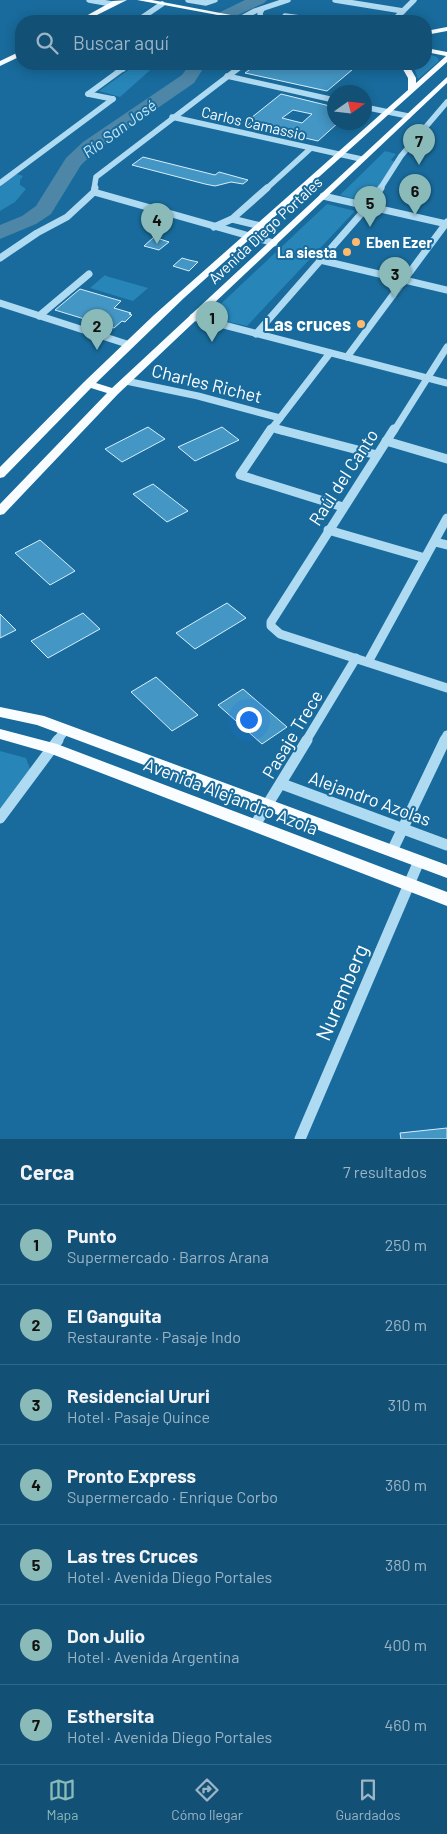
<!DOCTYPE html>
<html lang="es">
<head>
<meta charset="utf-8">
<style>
	:root { --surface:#125075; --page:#1f5a7d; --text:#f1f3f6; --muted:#9cb5c5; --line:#316787; --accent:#8bbbb9 }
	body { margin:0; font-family:Barlow,sans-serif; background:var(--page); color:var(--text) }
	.compass { position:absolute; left:327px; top:85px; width:45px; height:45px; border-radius:50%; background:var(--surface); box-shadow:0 2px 12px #0003; rotate:76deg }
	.you { position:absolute; left:248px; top:719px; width:18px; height:18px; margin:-12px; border:4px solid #fff; border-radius:50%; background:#1a73e8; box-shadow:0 0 0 8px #1a73e833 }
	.badge { display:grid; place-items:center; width:32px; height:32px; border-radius:50%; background:var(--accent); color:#111; font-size:16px; font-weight:700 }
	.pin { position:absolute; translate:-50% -41px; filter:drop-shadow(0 1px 2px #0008) }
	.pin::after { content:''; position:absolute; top:26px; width:18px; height:15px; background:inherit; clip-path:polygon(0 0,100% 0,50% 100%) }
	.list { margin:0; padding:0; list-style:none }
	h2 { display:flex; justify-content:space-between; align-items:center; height:65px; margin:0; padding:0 20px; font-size:21px }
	h2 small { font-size:16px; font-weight:400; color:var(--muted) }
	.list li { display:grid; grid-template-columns:32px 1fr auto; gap:15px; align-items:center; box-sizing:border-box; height:80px; padding:0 20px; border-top:1px solid var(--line) }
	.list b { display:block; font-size:19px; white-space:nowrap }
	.list p { margin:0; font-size:16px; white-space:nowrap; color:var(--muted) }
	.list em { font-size:16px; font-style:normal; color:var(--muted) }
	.icon { flex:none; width:28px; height:28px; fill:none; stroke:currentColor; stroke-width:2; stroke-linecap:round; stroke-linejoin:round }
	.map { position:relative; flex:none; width:447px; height:1139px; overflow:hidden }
	.search { position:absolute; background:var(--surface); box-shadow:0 2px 12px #0003; left:15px; right:15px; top:15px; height:55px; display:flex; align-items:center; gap:12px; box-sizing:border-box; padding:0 18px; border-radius:20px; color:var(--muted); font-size:19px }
	.sheet { height:625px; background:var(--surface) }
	nav { display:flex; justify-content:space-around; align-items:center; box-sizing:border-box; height:70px; border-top:1px solid var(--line); background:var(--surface); font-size:14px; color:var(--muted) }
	nav a { display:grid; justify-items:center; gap:2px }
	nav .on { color:var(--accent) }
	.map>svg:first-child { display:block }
	.green { fill:#2785b8 }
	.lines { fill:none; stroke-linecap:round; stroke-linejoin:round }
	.river { fill:#4d86a7; fill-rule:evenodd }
	.building { fill:#4496c4; stroke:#d6effc; fill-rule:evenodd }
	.minor-far3 { stroke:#aedaf2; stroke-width:5.5 }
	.minor-far2 { stroke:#aedaf2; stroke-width:7 }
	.minor-far1 { stroke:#aedaf2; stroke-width:9 }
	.minor { stroke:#aedaf2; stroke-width:11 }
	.major { fill:#f9fdff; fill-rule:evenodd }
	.poi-dot { fill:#ffb96f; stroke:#186b9c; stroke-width:2 }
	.labels { text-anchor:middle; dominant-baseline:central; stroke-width:4; stroke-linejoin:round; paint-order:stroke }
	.far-street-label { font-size:15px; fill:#fff; stroke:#186b9c }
	.far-poi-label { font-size:15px; font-weight:bold; fill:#fff; stroke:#186b9c; text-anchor:start }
	.far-water-label { font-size:16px; font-style:italic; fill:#c9e9f9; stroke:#186b9c }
	.poi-label { font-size:18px; font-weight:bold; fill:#fff; stroke:#186b9c; text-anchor:end }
	.street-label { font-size:18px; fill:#fff; stroke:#186b9c }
	.near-street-label { font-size:21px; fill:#fff; stroke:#186b9c }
</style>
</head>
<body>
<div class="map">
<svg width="447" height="1139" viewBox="0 0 447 1139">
	<rect width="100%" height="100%" fill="#186b9c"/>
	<!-- green -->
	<g class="green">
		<path d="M426,53L437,57L439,61L418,79L415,70L410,64H426Z"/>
		<path d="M137,64H157L120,97L99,91Z"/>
		<path d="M385,151L396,154L391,160L395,162V167L365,202L340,195Z"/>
		<path d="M14,173L23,176L20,180V185L26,189L15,202L0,211V183Z"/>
		<path d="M327,204L355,211L247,326L207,317Z"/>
		<path d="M105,275L106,276L148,288L133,301L90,288Z"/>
		<path d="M0,751L26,758L30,769L0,809Z"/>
	</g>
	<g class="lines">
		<!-- river -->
		<g class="river">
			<path d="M245,0H267L264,3L225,21H206L208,18Z"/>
			<path d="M190,64H206L194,83L97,150L81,165L51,214L36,224L0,239V225L22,216L36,206L66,158L83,142L182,75Z"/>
		</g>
	</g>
	<!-- building -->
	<g class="building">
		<path d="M257,64H359L327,91L245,73Z"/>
		<path d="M281,94L334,107V122H339L318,141L248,125L254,119L251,118ZM293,110L312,114L302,123L282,118Z"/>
		<path d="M143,157L215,175L219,172L248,180L243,184L231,182L215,186L205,184L132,165Z"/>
		<path d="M154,237L169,242L159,250L144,246Z"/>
		<path d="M182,258L189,260L198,262L189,271L173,266Z"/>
		<path d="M80,289L121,301L114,308L131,313L129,314L132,315L125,322L122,321L114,328L55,310Z"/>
		<path d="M148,427L165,439L122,462L105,449Z"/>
		<path d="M222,427L239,440L195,461L178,447Z"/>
		<path d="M153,484L188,511L167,522L133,494Z"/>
		<path d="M40,540L75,571L50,585L15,553Z"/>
		<path d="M227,603L246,618L195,649L176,633Z"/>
		<path d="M83,613L100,629L48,658L31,641Z"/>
		<path d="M0,614L16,630L0,638Z"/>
		<path d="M156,677L198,715L172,731L131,692Z"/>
		<path d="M243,689L287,727L262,744L218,705Z"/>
		<path d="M447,1128V1139H401L400,1133Z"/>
	</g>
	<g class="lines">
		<!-- minor-far3 -->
		<g class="minor-far3">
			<path d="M89,0L112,4"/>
			<path d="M188,0L206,3L215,0"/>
			<path d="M335,0L403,11"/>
			<path d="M285,16L323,21"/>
			<path d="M242,18L255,11L288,0"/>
			<path d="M137,21L162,4"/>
			<path d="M261,21L260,13L262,9"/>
			<path d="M393,21L414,0"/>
			<path d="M98,64L123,69"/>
			<path d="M227,76L334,100"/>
			<path d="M88,94L129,64"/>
			<path d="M88,94L113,99"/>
			<path d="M364,107L408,116"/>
			<path d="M172,117L361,159"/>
			<path d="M0,183L113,99"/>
			<path d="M94,189L96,177L244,64"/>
			<path d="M266,189L310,149"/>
			<path d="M380,189L401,156L447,102"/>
		</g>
		<!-- minor-far2 -->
		<g class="minor-far2">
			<path d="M94,192L274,243"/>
			<path d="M323,196L447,224"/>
			<path d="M232,219L261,226"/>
			<path d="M214,227L232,219L267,188"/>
			<path d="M0,258L37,233L67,217L94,192L95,188"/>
			<path d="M320,260L447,290"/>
			<path d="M0,303L130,345"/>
			<path d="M39,316L89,274"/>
			<path d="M193,317L447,383"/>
			<path d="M256,334L368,206L381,188"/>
			<path d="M347,357L447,222"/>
			<path d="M126,381L198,396L280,418"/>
			<path d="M272,428L282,431"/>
			<path d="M270,431L330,353"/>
			<path d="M394,431L447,347"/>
		</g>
		<!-- minor-far1 -->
		<g class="minor-far1">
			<path d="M271,429L240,475L343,507"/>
			<path d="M277,429L377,455"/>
			<path d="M394,429L271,622V626L280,634L447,688"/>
			<path d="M386,441L447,459"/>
			<path d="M328,530L425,558"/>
			<path d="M435,542L447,545"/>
			<path d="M368,662L447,518"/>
			<path d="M57,741L65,730"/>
			<path d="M306,741L356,658"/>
			<path d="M444,741L447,735"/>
		</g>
		<!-- minor -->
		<g class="minor">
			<path d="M282,784L447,845"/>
			<path d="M0,818L58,740"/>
			<path d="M255,825L307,740"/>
			<path d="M392,851L445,740"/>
			<path d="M300,1139L419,861"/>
		</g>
		<!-- major -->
		<g class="major">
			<path d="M127,0L85,21H77L113,1Z"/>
			<path d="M137,0H152L263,21H250Z"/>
			<path d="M447,27V31L426,35V31Z"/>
			<path d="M426,48L447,52V62L184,298L96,383L112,388L447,77V83L118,394L4,514L0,515V504L107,393L91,388L4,477L0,478V467L84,382L154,315L408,90V78L400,64H408L416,78V83L446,56L426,52Z"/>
			<path d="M21,51V56L0,66V61Z"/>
			<path d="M0,707L44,716L447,865V878L37,725L0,717Z"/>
			<path d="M0,729L57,744L447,892V906L49,753L0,739Z"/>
		</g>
	</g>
	<!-- markers -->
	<g class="poi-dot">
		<circle cx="356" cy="242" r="5"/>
		<circle cx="347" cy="252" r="5"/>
		<circle cx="361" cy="324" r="5"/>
	</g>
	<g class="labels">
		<!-- far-street labels -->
		<g class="far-street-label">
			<text transform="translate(254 123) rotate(13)">Carlos Camassio</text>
			<text transform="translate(265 230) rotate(-43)">Avenida Diego Portales</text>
		</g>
		<!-- far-poi labels -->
		<g class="far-poi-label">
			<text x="366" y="242">Eben Ezer</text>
			<text x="337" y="252" text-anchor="end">La siesta</text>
		</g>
		<!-- far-water labels -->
		<g class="far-water-label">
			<text transform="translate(119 128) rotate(-36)">Río San José</text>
		</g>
		<!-- poi labels -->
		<g class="poi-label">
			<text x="351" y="324">Las cruces</text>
		</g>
		<!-- street labels -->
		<g class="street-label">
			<text transform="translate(207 383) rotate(14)">Charles Richet</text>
			<text transform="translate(343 477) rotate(-57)">Raúl del Canto</text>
			<text transform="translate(292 734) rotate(-59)">Pasaje Trece</text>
			<text transform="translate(231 796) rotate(21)">Avenida Alejandro Azola</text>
			<text transform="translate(370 798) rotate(20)">Alejandro Azolas</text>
		</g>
		<!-- near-street labels -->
		<g class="near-street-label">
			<text transform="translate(341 992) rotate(-67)">Nuremberg</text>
		</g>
	</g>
</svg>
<svg class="compass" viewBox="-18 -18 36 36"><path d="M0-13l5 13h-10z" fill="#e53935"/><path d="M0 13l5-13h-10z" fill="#9cb5c5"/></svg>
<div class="you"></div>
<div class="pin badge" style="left:212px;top:342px">1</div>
<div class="pin badge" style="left:97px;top:350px">2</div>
<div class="pin badge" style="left:395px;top:298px">3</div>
<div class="pin badge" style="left:157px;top:244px">4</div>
<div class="pin badge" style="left:370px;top:227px">5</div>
<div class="pin badge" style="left:415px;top:215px">6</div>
<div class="pin badge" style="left:419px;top:165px">7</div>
<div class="search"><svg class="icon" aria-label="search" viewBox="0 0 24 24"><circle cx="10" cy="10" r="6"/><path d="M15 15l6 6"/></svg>Buscar aquí</div>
</div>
<section class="sheet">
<h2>Cerca<small>7 resultados</small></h2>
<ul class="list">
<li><span class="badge">1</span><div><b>Punto</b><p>Supermercado · Barros Arana</p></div><em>250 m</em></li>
<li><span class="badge">2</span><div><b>El Ganguita</b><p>Restaurante · Pasaje Indo</p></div><em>260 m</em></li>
<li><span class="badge">3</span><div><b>Residencial Ururi</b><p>Hotel · Pasaje Quince</p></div><em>310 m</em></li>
<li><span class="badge">4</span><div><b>Pronto Express</b><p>Supermercado · Enrique Corbo</p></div><em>360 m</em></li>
<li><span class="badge">5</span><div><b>Las tres Cruces</b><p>Hotel · Avenida Diego Portales</p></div><em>380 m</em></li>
<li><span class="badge">6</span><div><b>Don Julio</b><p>Hotel · Avenida Argentina</p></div><em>400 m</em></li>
<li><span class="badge">7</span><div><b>Esthersita</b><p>Hotel · Avenida Diego Portales</p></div><em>460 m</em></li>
</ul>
</section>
<nav>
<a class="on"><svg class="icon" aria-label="map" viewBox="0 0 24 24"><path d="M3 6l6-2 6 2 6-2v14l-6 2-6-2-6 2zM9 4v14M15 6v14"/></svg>Mapa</a>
<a><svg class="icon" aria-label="directions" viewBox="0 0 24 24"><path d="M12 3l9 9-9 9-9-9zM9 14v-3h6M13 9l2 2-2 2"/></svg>Cómo llegar</a>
<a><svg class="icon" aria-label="saved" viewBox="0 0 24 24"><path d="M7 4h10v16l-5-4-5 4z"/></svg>Guardados</a>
</nav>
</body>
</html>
